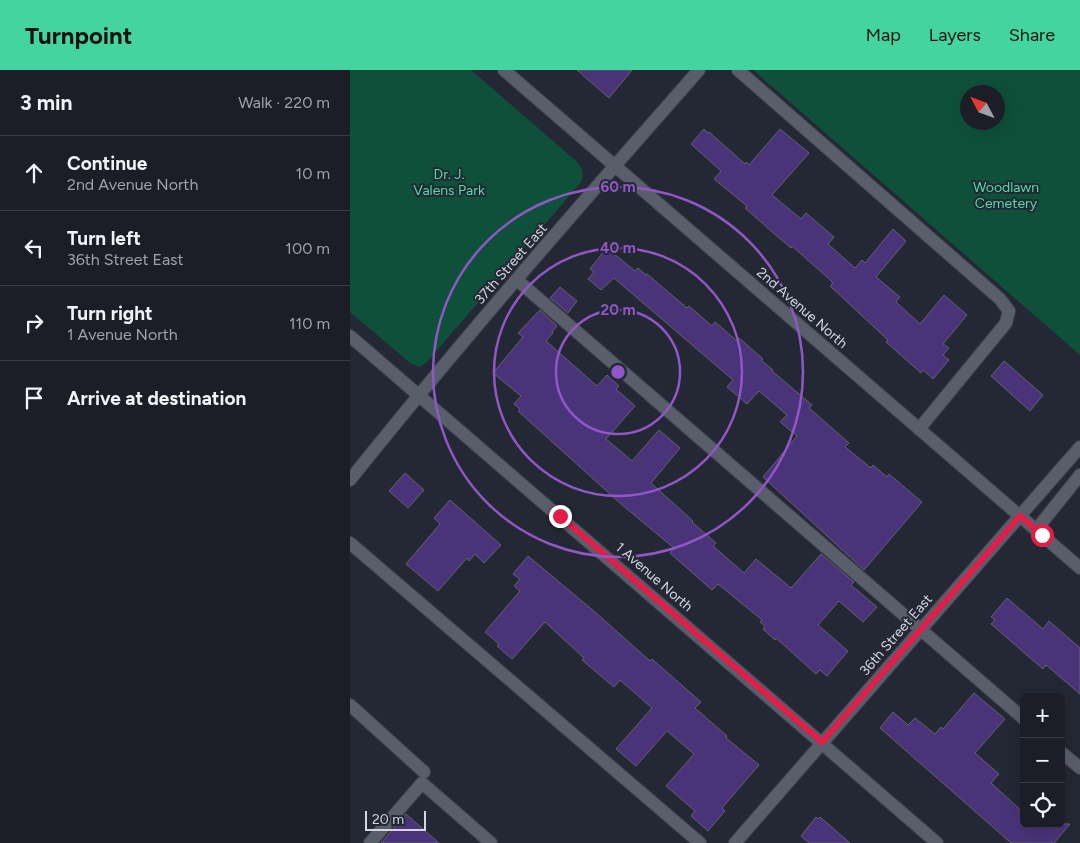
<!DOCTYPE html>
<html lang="en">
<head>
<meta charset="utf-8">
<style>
	:root { --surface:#1b1e27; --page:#24272f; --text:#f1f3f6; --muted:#a0a2a7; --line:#393c44; --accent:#43d4a0 }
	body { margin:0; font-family:Figtree,sans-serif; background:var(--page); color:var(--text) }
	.controls { position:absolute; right:15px; bottom:15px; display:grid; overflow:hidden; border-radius:8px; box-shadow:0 5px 20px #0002 }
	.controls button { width:45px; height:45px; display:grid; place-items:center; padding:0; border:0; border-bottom:1px solid var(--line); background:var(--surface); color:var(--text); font:25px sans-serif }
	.compass { position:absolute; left:610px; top:15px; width:45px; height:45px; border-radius:50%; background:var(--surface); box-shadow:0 5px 20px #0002; rotate:311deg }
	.scale { position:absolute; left:15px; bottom:12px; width:61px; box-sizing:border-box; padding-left:5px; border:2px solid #d4d7df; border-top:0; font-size:14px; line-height:18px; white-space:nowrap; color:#d4d7df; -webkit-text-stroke:4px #242834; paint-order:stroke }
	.stop { position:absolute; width:15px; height:15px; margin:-11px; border:4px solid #e11d48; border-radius:50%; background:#fff }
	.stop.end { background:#e11d48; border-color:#fff; box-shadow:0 1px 5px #0008 }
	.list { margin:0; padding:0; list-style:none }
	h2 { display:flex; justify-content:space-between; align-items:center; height:65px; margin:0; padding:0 20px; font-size:21px }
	h2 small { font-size:16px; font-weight:400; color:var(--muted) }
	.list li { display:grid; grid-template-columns:32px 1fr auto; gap:15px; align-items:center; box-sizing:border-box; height:75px; padding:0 20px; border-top:1px solid var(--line) }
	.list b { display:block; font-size:19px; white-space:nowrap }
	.list p { margin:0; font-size:16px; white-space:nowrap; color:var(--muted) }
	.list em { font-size:16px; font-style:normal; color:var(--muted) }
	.icon { flex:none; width:28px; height:28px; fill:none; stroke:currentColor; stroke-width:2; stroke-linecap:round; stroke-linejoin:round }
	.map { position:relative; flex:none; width:730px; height:773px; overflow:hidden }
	header { display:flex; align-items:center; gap:30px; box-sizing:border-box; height:70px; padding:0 25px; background:var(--accent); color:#111 }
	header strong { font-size:24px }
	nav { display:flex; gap:28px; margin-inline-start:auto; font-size:18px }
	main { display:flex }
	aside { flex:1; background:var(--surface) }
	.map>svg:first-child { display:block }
	.green { fill:#0f503a; fill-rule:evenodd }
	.building { fill:#493479; stroke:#64616f }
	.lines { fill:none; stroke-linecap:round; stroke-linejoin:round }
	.minor-casing { stroke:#41444e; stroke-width:14 }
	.minor { stroke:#595e6b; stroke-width:12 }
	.route { stroke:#e11d48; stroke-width:6 }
	.ring { fill:none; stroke:#9157c7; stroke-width:2.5 }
	.labels { text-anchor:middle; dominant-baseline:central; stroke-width:4; stroke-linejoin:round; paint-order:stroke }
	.park-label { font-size:14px; fill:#50dea9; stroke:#242834 }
	.street-label { font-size:14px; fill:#d4d7df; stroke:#242834 }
	.centre { fill:#9157c7; stroke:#242834; stroke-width:2.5 }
	.ring-label { font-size:15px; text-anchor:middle; font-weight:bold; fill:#9157c7; stroke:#242834; stroke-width:4; stroke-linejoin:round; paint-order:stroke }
</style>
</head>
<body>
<header>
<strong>Turnpoint</strong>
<nav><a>Map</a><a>Layers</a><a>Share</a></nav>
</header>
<main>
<aside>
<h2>3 min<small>Walk · 220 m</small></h2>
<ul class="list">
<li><svg class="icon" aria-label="ahead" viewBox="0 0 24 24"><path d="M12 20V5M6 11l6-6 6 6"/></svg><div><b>Continue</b><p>2nd Avenue North</p></div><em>10 m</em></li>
<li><svg class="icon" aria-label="left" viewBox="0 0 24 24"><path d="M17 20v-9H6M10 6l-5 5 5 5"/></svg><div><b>Turn left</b><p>36th Street East</p></div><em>100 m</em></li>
<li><svg class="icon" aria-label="right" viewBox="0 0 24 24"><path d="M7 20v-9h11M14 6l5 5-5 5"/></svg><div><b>Turn right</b><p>1 Avenue North</p></div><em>110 m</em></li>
<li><svg class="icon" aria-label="arrive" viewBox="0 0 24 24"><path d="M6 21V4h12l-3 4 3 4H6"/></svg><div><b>Arrive at destination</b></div></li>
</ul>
</aside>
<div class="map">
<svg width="730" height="773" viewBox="0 0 730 773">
	<rect width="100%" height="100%" fill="#242834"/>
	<!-- green -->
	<g class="green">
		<path d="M0,0H121L226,91C232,97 235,103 231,112L78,291L70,297L60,293L0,242Z"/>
		<path d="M403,0H730V285ZM618,22H648V52H618Z"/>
	</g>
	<!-- building -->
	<g class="building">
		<path d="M227,0H282L259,28Z"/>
		<path d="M354,59L358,63L359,62L395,94L396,92L399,95L430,59L459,83L422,125L451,149L456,143L484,167L478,174L505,198L512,190L515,193L543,159L556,171L526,207L550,227L546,232L570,254L594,225L617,245L593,274L599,278L593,285L599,290L583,309L573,300L571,303L536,272L538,270L480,216L483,213L478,208L442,176L441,178L428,167L395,138L397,136L364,109L371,101L341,74Z"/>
		<path d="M258,179L285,201L288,198L296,205L297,204L337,238L339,236L362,256L365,252L387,271L389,268L413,289L411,290L423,300L422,301L462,335L459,338L499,373L495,377L521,398L523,395L537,407L539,404L572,432L514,500L413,407L447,366L430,352L437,345L409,321L397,334L377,317L383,310L264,208L251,220L238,209L244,202L240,199L255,180L256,182Z"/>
		<path d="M210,217L227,231L218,243L200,228Z"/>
		<path d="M190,240L207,256L202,262L203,263L196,271L247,316L257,305L269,316L266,319L285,336L256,369L282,391L309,360L330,378L301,413L343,451L342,452L366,473L363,476L394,503L406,489L441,518L471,484L504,512L501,515L527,537L513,552L489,531L468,555L498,581L477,606L470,600L466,604L426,568L425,570L413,559L415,556L410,552L412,550L368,514L362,520L320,483L324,478L271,434L168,341L170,339L164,334L171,326L143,303L173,267L168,263Z"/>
		<path d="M654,291L693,325L680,341L641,306Z"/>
		<path d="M55,403L74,420L58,438L39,421Z"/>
		<path d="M100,430L151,475L134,493L125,484L119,491L117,488L88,521L56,494L90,454L84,448Z"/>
		<path d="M178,486L245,542L300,591L302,589L351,632L345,638L377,666L376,668L409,695L372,738L375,741L358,761L341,746L345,741L316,716L344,684L317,661L286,696L266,679L302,638L270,610L264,617L232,590L234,588L195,552L162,589L147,576L149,574L135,562L170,521L164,516L170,509L163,504Z"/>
		<path d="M657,528L693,559L699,551L730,578V624L696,595L693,599L641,554L645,550L641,547Z"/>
		<path d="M624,623L655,649L625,683L649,704L641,713L674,743V754H720L704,773H661L530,658L543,642L558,655L565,648L585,664L591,657L593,659Z"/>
		<path d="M56,744L89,773H31Z"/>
		<path d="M466,747L468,749L470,747L500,773H459L451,766Z"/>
	</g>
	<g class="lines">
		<defs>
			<g id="minor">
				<path d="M154,0L730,498"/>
				<path d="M388,0L650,229L659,241L656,253L569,359"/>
				<path d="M167,210L674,649"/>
				<path d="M0,266L587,773"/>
				<path d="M0,410C112,270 230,135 349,0"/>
				<path d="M686,460L730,405"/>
				<path d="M0,473L350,773"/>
				<path d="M0,635L74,702"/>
				<path d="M711,682L730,698"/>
				<path d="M20,773L72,713L141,773"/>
				<path d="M385,773L730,377"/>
			</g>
		</defs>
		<!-- minor casing -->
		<use href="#minor" class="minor-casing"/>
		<!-- minor -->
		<use href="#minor" class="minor"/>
	</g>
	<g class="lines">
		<!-- route -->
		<path class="route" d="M210,446L472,672L670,446L692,465"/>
	</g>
	<!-- distance rings -->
	<g class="ring">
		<circle cx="268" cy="302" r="62"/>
		<circle cx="268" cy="302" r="124"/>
		<circle cx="268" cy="302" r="185"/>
	</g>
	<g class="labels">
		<!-- park labels -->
		<g class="park-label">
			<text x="99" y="104">Dr. J.<tspan x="99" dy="16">Valens Park</tspan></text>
			<text x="656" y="117">Woodlawn<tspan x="656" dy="16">Cemetery</tspan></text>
		</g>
		<!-- street labels -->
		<g class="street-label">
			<text transform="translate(161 194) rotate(-49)">37th Street East</text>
			<text transform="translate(452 238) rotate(41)">2nd Avenue North</text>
			<text transform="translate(304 507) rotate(41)">1 Avenue North</text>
			<text transform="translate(546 565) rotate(-49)">36th Street East</text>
		</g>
	</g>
	<circle cx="268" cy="302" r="8" class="centre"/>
	<g class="ring-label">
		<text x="268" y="122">60 m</text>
		<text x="268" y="183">40 m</text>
		<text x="268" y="245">20 m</text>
	</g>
</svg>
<div class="controls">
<button>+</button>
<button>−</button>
<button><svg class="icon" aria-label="locate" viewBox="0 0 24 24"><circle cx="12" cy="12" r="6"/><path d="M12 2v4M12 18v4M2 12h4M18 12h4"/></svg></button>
</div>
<svg class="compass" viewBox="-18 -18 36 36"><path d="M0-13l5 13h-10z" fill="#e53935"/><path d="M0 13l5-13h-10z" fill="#a0a2a7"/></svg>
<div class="scale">20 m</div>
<div class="stop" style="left:692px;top:465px"></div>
<div class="stop end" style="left:210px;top:446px"></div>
</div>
</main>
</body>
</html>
